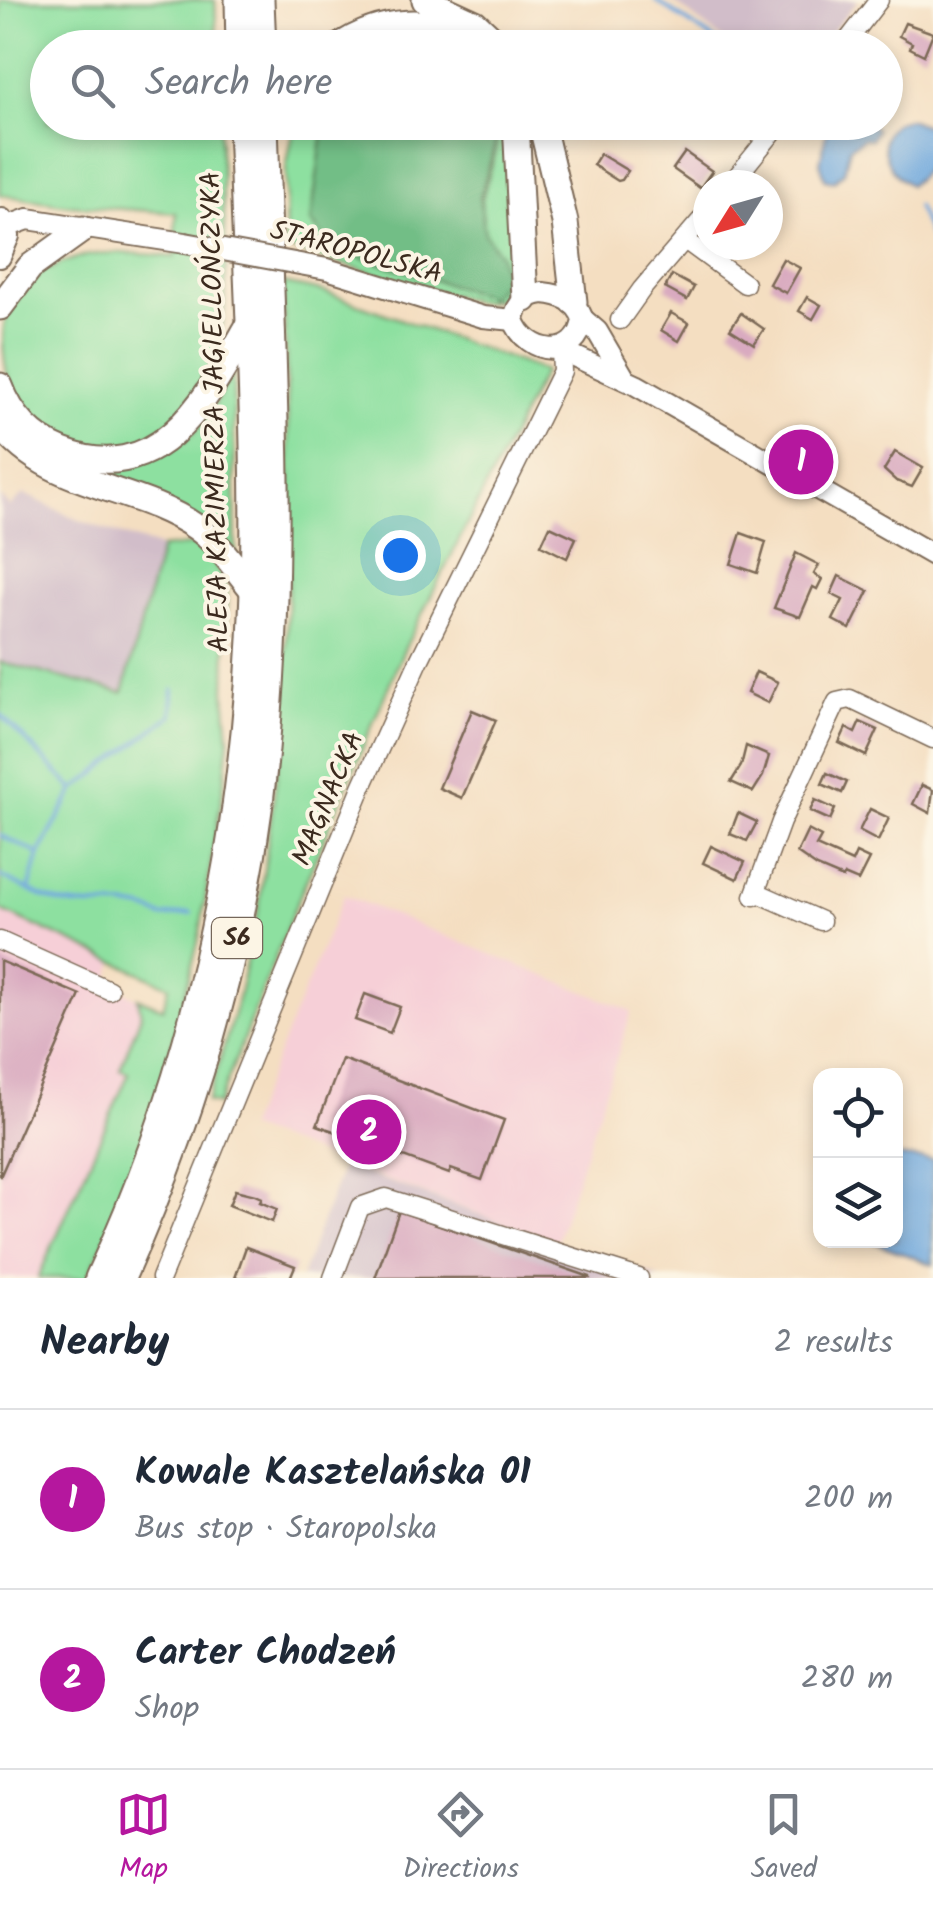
<!DOCTYPE html>
<html lang="en">
<head>
<meta charset="utf-8">
<style>
	:root { --surface:#fff; --page:#f2f2f3; --text:#1f2937; --muted:#747a83; --line:#e0e1e3; --accent:#b5179e }
	body { margin:0; font-family:Kalam,sans-serif; background:var(--page); color:var(--text) }
	.controls { position:absolute; right:30px; bottom:30px; display:grid; overflow:hidden; border-radius:20px; box-shadow:0 5px 15px #0003 }
	.controls button { width:90px; height:90px; display:grid; place-items:center; padding:0; border:0; border-bottom:2px solid var(--line); background:var(--surface); color:var(--text); font:50px sans-serif }
	.compass { position:absolute; left:693px; top:170px; width:90px; height:90px; border-radius:50%; background:var(--surface); box-shadow:0 5px 15px #0003; rotate:233deg }
	.you { position:absolute; left:400px; top:555px; width:35px; height:35px; margin:-25px; border:8px solid #fff; border-radius:50%; background:#1a73e8; box-shadow:0 0 0 15px #1a73e833 }
	.badge { display:grid; place-items:center; width:65px; height:65px; border-radius:50%; background:var(--accent); color:#fff; font-size:32px; font-weight:700 }
	.pin { position:absolute; translate:-50% -50%; border:5px solid #fff; box-shadow:0 2px 10px #0006 }
	.list { margin:0; padding:0; list-style:none }
	h2 { display:flex; justify-content:space-between; align-items:center; height:130px; margin:0; padding:0 40px; font-size:42px }
	h2 small { font-size:32px; font-weight:400; color:var(--muted) }
	.list li { display:grid; grid-template-columns:65px 1fr auto; gap:30px; align-items:center; box-sizing:border-box; height:180px; padding:0 40px; border-top:2px solid var(--line) }
	.list b { display:block; font-size:38px; white-space:nowrap }
	.list p { margin:0; font-size:32px; white-space:nowrap; color:var(--muted) }
	.list em { font-size:32px; font-style:normal; color:var(--muted) }
	.icon { flex:none; width:55px; height:55px; fill:none; stroke:currentColor; stroke-width:2; stroke-linecap:round; stroke-linejoin:round }
	.map { position:relative; flex:none; width:933px; height:1278px; overflow:hidden }
	.search { position:absolute; background:var(--surface); box-shadow:0 5px 15px #0003; left:30px; right:30px; top:30px; height:110px; display:flex; align-items:center; gap:25px; box-sizing:border-box; padding:0 35px; border-radius:55px; color:var(--muted); font-size:38px }
	.sheet { height:490px; background:var(--surface) }
	nav { display:flex; justify-content:space-around; align-items:center; box-sizing:border-box; height:140px; border-top:2px solid var(--line); background:var(--surface); font-size:28px; color:var(--muted) }
	nav a { display:grid; justify-items:center; gap:5px }
	nav .on { color:var(--accent) }
	.map>svg:first-child { display:block }
	.built { fill:#f6cfd7 }
	.industrial { fill:#d1bdc9 }
	.green { fill:#8de0a0; stroke:#64855f; stroke-width:2.5 }
	.forest { fill:#72be86; stroke:#567452; stroke-width:2.5 }
	.water { fill:#6ea7dd; stroke:#54687e; stroke-width:2.5 }
	.lines { fill:none; stroke-linecap:round; stroke-linejoin:round }
	.stream { stroke:#6ea7dd; stroke-width:4 }
	.building { fill:#d9aac0 }
	.minor-casing { stroke:#7c6957; stroke-width:21 }
	.major-casing { stroke:#7c6957; stroke-width:24 }
	.highway-casing { stroke:#7c6957; stroke-width:29 }
	.minor { stroke:#fff; stroke-width:18 }
	.major { stroke:#fff; stroke-width:20 }
	.highway { stroke:#fff; stroke-width:25 }
	.major-bridge-casing { stroke:#7c6957; stroke-width:24; stroke-linecap:butt }
	.major-bridge { stroke:#fff; stroke-width:20 }
	.labels { text-anchor:middle; dominant-baseline:central; stroke-width:8; stroke-linejoin:round; paint-order:stroke }
	.shield { fill:#fcf5e5; stroke:#75675a; stroke-width:2.5 }
	.shield-label { font-size:25px; font-weight:bold; fill:#3b2a1e }
	.street-label { font-size:28px; fill:#3b2a1e; stroke:#fcf5e5 }
</style>
</head>
<body>
<div class="map">
<svg width="933" height="1278" viewBox="0 0 933 1278">
	<rect width="100%" height="100%" fill="#fcf5e5"/>
	<filter id="ink" filterUnits="userSpaceOnUse"><feTurbulence type="fractalNoise" baseFrequency=".01" numOctaves="2"/><feDisplacementMap in="SourceGraphic" scale="20" xChannelSelector="R" yChannelSelector="G"/><feConvolveMatrix kernelMatrix="1 2 1 2 8 2 1 2 1" color-interpolation-filters="sRGB"/></filter>
	<filter id="wash" filterUnits="userSpaceOnUse"><feTurbulence type="fractalNoise" baseFrequency=".0048" numOctaves="4" result="noise"/><feDisplacementMap in="SourceGraphic" scale="40" xChannelSelector="R" yChannelSelector="G"/><feGaussianBlur stdDeviation="2.25" result="paint"/><feColorMatrix in="noise" values="0 0 0 0 0 0 0 0 0 0 0 0 0 0 0 0 0 1.4 0 .05"/><feComposite in="paint" operator="in"/></filter>
	<g filter="url(#wash)">
		<rect width="100%" height="100%" fill="#f4dec1"/>
		<!-- built -->
		<g class="built">
			<path d="M344,895L632,1011L556,1242L247,1128Z"/>
			<path d="M0,910L115,962L107,984L138,998L141,1015L120,1068L129,1073L38,1278H0Z"/>
		</g>
		<!-- industrial -->
		<g class="industrial">
			<path d="M671,0H858L819,47L734,48Z"/>
			<path d="M24,494L81,521L161,548L124,693L0,662V496L10,507Z"/>
			<path d="M343,1165L556,1242L662,1278H301Z"/>
		</g>
		<!-- green -->
		<g class="green">
			<path d="M0,0H215L217,47L48,48V122L219,123C221,184 235,302 215,357C201,395 156,447 113,449C89,450 68,442 48,430C24,416 9,392 5,363C3,349 1,332 6,318C13,300 35,280 48,264L50,269C90,246 131,253 175,257L176,213L69,205L0,195Z"/>
			<path d="M295,123H324L320,170L313,201L352,255L489,296L500,255C496,249 489,242 485,235C468,196 507,159 494,123H509L515,279C505,299 494,304 473,301L285,248L286,168Z"/>
			<path d="M283,283L322,291L544,371L403,652L293,912L218,1105L207,1102L235,1010L259,907L283,727L291,507Z"/>
			<path d="M233,369L236,563L72,467C95,463 154,457 172,448C202,435 220,396 233,369Z"/>
			<path d="M199,544L211,556L227,589L225,692L229,739L225,777L199,938L167,1066L133,1175L88,1278H38L129,1073L120,1069L141,1015L138,998L163,1008L169,986L0,910V662L123,693L161,548Z"/>
		</g>
		<!-- forest -->
		<path class="forest" d="M324,123H494L498,134L480,198L485,234L500,255L505,281L489,297L352,255L324,238L311,222Z"/>
		<!-- water -->
		<g class="water">
			<path d="M909,119L933,129C933,161 933,165 910,185C882,172 869,123 909,119Z"/>
			<path d="M828,123H862L873,126L876,130L871,139L864,138L850,147L844,172L834,181L825,179L820,163Z"/>
			<path d="M896,1156L933,1160V1265L871,1241L896,1240Z"/>
		</g>
		<g class="lines">
			<!-- stream -->
			<g class="stream">
				<path d="M655,0L726,48"/>
				<path d="M917,206L933,243"/>
				<path d="M0,714L74,790"/>
				<path d="M0,835L39,854"/>
				<path d="M0,876C22,886 43,900 67,904C98,910 135,899 162,917L191,913"/>
				<path d="M29,890L39,854L74,790L172,715L173,689"/>
			</g>
		</g>
		<g id="blocks">
			<!-- building -->
			<g class="building">
				<path d="M905,23L933,33L924,55L910,48L912,43L899,36Z"/>
				<path d="M685,152L712,171L700,188L673,169Z"/>
				<path d="M600,154L628,171L622,180L618,181L593,165Z"/>
				<path d="M783,259L800,268L786,293L769,284Z"/>
				<path d="M672,275L694,287L687,300L665,288Z"/>
				<path d="M807,297L821,305L813,319L799,311Z"/>
				<path d="M671,313L689,323L679,341L661,330Z"/>
				<path d="M741,313L764,329L754,344L730,329Z"/>
				<path d="M895,452L923,468L912,487L896,481L884,470Z"/>
				<path d="M550,526L576,538L567,558L541,545Z"/>
				<path d="M741,533L766,542L757,573L731,564Z"/>
				<path d="M796,553L819,565L814,574L822,579L817,589L813,587L800,617L774,608Z"/>
				<path d="M839,576L869,591L850,629L833,620L843,600L831,594Z"/>
				<path d="M756,672L778,682L768,703L747,693Z"/>
				<path d="M472,710L496,720L462,798L439,788Z"/>
				<path d="M860,722L878,730L866,756L839,743L846,728L855,733Z"/>
				<path d="M746,746L769,756L763,776L753,792L731,782L741,766Z"/>
				<path d="M827,773L847,782L842,793L822,784Z"/>
				<path d="M922,785L933,790L930,813L913,804Z"/>
				<path d="M815,800L835,809L830,820L810,811Z"/>
				<path d="M870,809L889,818L878,841L859,831Z"/>
				<path d="M738,813L757,822L747,841L730,834Z"/>
				<path d="M808,830L821,837L816,846L852,862L856,853L869,859L858,881L844,875L843,878L817,867L797,853Z"/>
				<path d="M711,846L745,862L737,879L703,863Z"/>
				<path d="M0,961L80,995L0,1177Z"/>
				<path d="M365,994L400,1007L390,1033L355,1020Z"/>
				<path d="M342,1059L504,1120L482,1180L451,1169L449,1174L317,1125Z"/>
				<path d="M235,1190L255,1195L262,1198L260,1202L277,1209L272,1222L229,1205Z"/>
				<path d="M399,1211L590,1277V1278H375Z"/>
				<path d="M246,1247L295,1266L290,1278H235Z"/>
			</g>
		</g>
	</g>
	<g filter="url(#ink)">
		<use href="#blocks" fill-opacity="0" stroke="#7c6957" stroke-width="2.5"/>
		<g class="lines">
			<defs>
				<g id="minor">
					<path d="M842,48L879,0"/>
					<path d="M730,185L781,122"/>
					<path d="M685,240L745,284"/>
					<path d="M620,320L642,289L708,212"/>
					<path d="M756,892L821,921"/>
					<path d="M754,896L781,822L837,702L850,699L933,739"/>
					<path d="M0,941L109,990"/>
					<path d="M161,1278L362,787L419,661L562,371L561,350"/>
					<path d="M333,1278L360,1207L386,1198L639,1278"/>
				</g>
				<g id="major">
					<path d="M6,227L28,219L185,243"/>
					<path d="M0,257L9,236L2,219"/>
					<path d="M327,269L483,317L514,320"/>
					<path d="M543,293C563,295 576,301 583,319C578,362 526,355 514,320C516,303 527,295 543,293Z"/>
					<path d="M583,319L597,331L625,379"/>
					<path d="M561,350L636,385L933,555"/>
				</g>
				<g id="highway">
					<path d="M238,0L239,48"/>
					<path d="M261,0L263,48"/>
					<path d="M425,0L475,23L502,48"/>
					<path d="M337,48C378,20 437,10 475,48"/>
					<path d="M516,122L525,299"/>
					<path d="M541,122L565,222L574,302"/>
					<path d="M0,307L30,267L83,229"/>
					<path d="M0,386C11,416 32,439 62,451C160,490 207,398 247,328"/>
					<path d="M0,424C48,488 133,484 196,527C219,543 235,568 253,590"/>
					<path d="M98,1278C199,1061 246,829 253,591C257,435 246,278 241,122"/>
					<path d="M122,1278C201,1103 253,918 268,726C285,526 271,323 265,122"/>
				</g>
			</defs>
			<!-- minor casing -->
			<use href="#minor" class="minor-casing"/>
			<!-- major casing -->
			<use href="#major" class="major-casing"/>
			<!-- highway casing -->
			<use href="#highway" class="highway-casing"/>
			<!-- minor -->
			<use href="#minor" class="minor"/>
			<!-- major -->
			<use href="#major" class="major"/>
			<!-- highway -->
			<use href="#highway" class="highway"/>
			<defs>
				<path id="major-bridge" d="M185,243L327,269"/>
			</defs>
			<!-- major-bridge casing -->
			<use href="#major-bridge" class="major-bridge-casing"/>
			<!-- major-bridge -->
			<use href="#major-bridge" class="major-bridge"/>
		</g>
	</g>
	<g class="labels">
		<!-- shield labels -->
		<rect class="shield" x="212" y="918" width="50" height="40" rx="8"/>
		<g class="shield-label">
			<text x="237" y="938">S6</text>
		</g>
		<!-- street labels -->
		<g class="street-label">
			<text transform="translate(356 253) rotate(15)">STAROPOLSKA</text>
			<text transform="translate(216 412) rotate(-91)">ALEJA KAZIMIERZA JAGIELLOŃCZYKA</text>
			<text transform="translate(329 799) rotate(-67)">MAGNACKA</text>
		</g>
	</g>
</svg>
<div class="controls">
<button><svg class="icon" aria-label="locate" viewBox="0 0 24 24"><circle cx="12" cy="12" r="6"/><path d="M12 2v4M12 18v4M2 12h4M18 12h4"/></svg></button>
<button><svg class="icon" aria-label="layers" viewBox="0 0 24 24"><path d="M12 4l9 5-9 5-9-5zM3 14l9 5 9-5"/></svg></button>
</div>
<svg class="compass" viewBox="-18 -18 36 36"><path d="M0-13l5 13h-10z" fill="#e53935"/><path d="M0 13l5-13h-10z" fill="#747a83"/></svg>
<div class="you"></div>
<div class="pin badge" style="left:801px;top:462px">1</div>
<div class="pin badge" style="left:369px;top:1132px">2</div>
<div class="search"><svg class="icon" aria-label="search" viewBox="0 0 24 24"><circle cx="10" cy="10" r="6"/><path d="M15 15l6 6"/></svg>Search here</div>
</div>
<section class="sheet">
<h2>Nearby<small>2 results</small></h2>
<ul class="list">
<li><span class="badge">1</span><div><b>Kowale Kasztelańska 01</b><p>Bus stop · Staropolska</p></div><em>200 m</em></li>
<li><span class="badge">2</span><div><b>Carter Chodzeń</b><p>Shop</p></div><em>280 m</em></li>
</ul>
</section>
<nav>
<a class="on"><svg class="icon" aria-label="map" viewBox="0 0 24 24"><path d="M3 6l6-2 6 2 6-2v14l-6 2-6-2-6 2zM9 4v14M15 6v14"/></svg>Map</a>
<a><svg class="icon" aria-label="directions" viewBox="0 0 24 24"><path d="M12 3l9 9-9 9-9-9zM9 14v-3h6M13 9l2 2-2 2"/></svg>Directions</a>
<a><svg class="icon" aria-label="saved" viewBox="0 0 24 24"><path d="M7 4h10v16l-5-4-5 4z"/></svg>Saved</a>
</nav>
</body>
</html>
